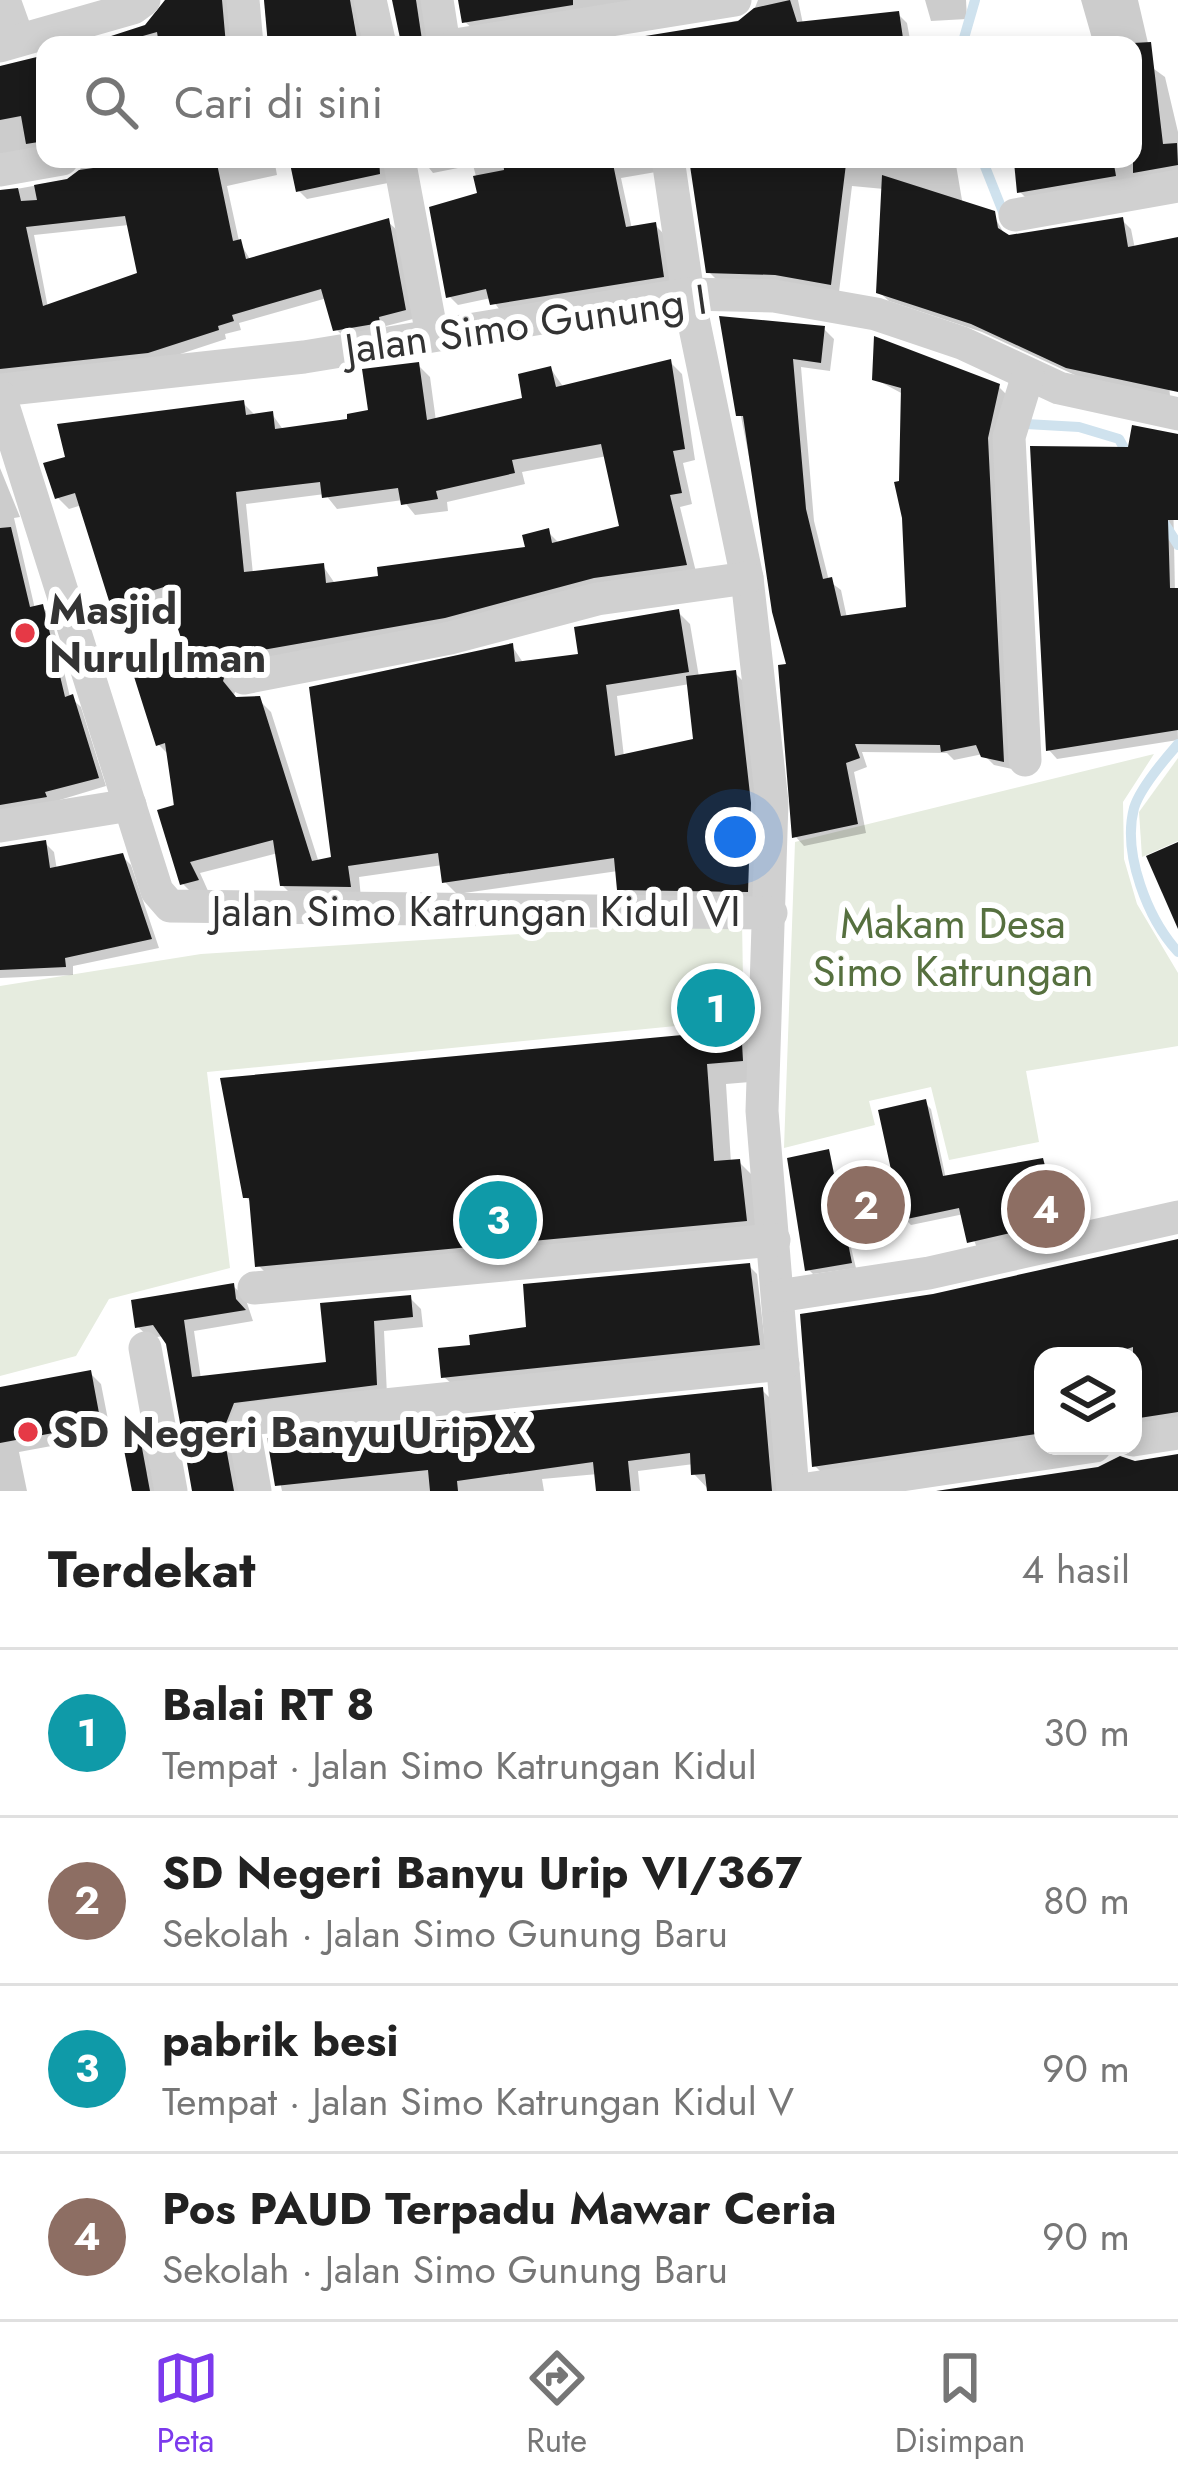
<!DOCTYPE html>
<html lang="id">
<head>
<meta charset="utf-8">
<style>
	:root { --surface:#fff; --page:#f2f2f2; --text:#222; --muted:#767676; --line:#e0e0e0; --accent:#7c3aed }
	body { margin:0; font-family:Jost,sans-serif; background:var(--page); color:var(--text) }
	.controls { position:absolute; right:36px; bottom:36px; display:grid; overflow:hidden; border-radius:24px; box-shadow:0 6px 18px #0003 }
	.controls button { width:108px; height:108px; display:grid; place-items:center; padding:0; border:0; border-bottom:3px solid var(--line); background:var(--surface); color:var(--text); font:60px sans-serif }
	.you { position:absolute; left:735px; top:837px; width:42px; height:42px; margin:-30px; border:9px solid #fff; border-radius:50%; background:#1a73e8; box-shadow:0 0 0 18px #1a73e833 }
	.badge { display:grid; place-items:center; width:78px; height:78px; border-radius:50%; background:var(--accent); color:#fff; font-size:39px; font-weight:700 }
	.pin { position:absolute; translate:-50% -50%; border:6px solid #fff; box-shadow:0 3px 12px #0006 }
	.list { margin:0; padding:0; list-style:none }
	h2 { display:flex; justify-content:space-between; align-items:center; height:156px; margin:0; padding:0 48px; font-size:51px }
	h2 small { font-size:39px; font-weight:400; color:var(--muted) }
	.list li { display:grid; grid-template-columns:78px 1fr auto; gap:36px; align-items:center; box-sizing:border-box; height:168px; padding:0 48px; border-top:3px solid var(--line) }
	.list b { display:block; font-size:45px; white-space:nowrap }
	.list p { margin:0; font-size:39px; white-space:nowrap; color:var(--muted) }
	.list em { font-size:39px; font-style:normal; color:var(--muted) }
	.icon { flex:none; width:66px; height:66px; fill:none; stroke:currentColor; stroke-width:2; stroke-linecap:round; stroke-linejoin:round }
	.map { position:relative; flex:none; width:1178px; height:1491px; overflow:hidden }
	.search { position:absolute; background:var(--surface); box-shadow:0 6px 18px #0003; left:36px; right:36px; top:36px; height:132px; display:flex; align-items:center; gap:30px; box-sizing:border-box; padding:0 42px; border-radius:24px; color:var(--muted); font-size:45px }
	.sheet { height:828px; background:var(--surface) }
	nav { display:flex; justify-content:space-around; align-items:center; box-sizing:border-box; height:168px; border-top:3px solid var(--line); background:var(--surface); font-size:33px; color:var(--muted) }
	nav a { display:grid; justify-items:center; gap:6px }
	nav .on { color:var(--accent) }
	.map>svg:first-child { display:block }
	.green { fill:#e6ecdf }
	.shadow { fill:#0003; fill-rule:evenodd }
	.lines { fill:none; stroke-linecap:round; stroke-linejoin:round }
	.stream { stroke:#cfe2ee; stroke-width:10 }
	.building { fill:#1a1a1a; fill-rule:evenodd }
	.minor { stroke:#d0d0d0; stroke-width:33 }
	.poi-dot { fill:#e63946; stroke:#fff; stroke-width:4.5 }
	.labels { text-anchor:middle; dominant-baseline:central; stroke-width:12; stroke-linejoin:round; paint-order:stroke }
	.street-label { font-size:42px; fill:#333; stroke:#fff }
	.poi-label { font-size:42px; font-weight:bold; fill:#333; stroke:#fff; text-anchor:start }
	.park-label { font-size:42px; fill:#56703f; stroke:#fff }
</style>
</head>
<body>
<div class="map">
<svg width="1178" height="1491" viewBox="0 0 1178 1491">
	<rect width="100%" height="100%" fill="#fff"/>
	<!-- green -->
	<g class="green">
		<path d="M1154,754L1123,802L1124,859L1137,904L1178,973V1046L1026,1071L1039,1142L949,1160L931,1087L869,1101L875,1125L784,1148L795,842Z"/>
		<path d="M1178,758V841L1142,857L1139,812Z"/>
		<path d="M742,920L743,981L684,984L686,1025L207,1072L230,1268L109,1299L76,1356L0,1376V986L201,954Z"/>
	</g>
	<!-- shadow -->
	<g class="shadow">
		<path d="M166,0H233V45H102L146,28Z"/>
		<path d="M264,0H360L364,45H269Z"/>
		<path d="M393,0H428L429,45L403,42Z"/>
		<path d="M460,0H661L474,30L464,21Z"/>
		<path d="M758,0H798L803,24L898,14L907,23L911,45H606L751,18Z"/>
		<path d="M925,0H966L967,19L931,21Z"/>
		<path d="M1081,0H1138L1154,69L1165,77L1178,132V174L1028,200L1020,192L1017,159H1133V45H1081L1093,42Z"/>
		<path d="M45,59V151L0,161V68Z"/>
		<path d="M84,159H274L277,175L227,186L239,241L251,261L388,222L397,230L413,319L386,326L387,332L345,338L336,329L327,298L239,323L241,330L225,334L226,339L159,361L0,382V192L77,178ZM129,225L140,275L48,308L34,235Z"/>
		<path d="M292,159H389L388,183L307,199L298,190Z"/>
		<path d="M422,159H657L656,172L621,178L632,229L655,225L664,234L672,285L502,313L491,298L458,305L449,296L481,195L473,165L433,173Z"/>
		<path d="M692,159H955L963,206L993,214L1006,237L1122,220L1131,229L1135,249L1178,241V384L1169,385L1170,396L1077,376L982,332L889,301L879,292L884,189L852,186L839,292L718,281L709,272Z"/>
		<path d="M722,319L824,329L834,339L830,371L801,367L814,521L829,581L841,590L847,618L909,610L903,394L875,379L998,386L1008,396L1012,769L994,765L983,754L954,760L947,753L862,752L867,767L854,772L866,833L804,846L795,836L790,667Z"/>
		<path d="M670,362L682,374L695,460L683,463L692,504L680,507L697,576L241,675L234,695L238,700L258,699L271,712L319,863L334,860L512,646L524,664L582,657L678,612L690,624L699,677L735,673L747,685L762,817L759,902L632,901L620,889L618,871L457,894L445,882L443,865L359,877L361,898L294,897L282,885L278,853L200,873L209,893L191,892L178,879L170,756L158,744L187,649L171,599L125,614L113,602L82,505L69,509L57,497L243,403L256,416L272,414L284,431L351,422L371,413L418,365L430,377L436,421L526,401L551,369L564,388ZM607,456L622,529L560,544L548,532L529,549L336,585L323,566L253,574L246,504L325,494L337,509L403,500L415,515L448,511L447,502L525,484L522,472ZM690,684L697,741L624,757L617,696Z"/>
		<path d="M1172,444L1178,740L1057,759L1049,750L1131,450Z"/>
		<path d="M0,468L20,517L14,518L35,609L42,607L51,616L70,697L81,707L106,786L0,818Z"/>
		<path d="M45,843L54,852L57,870L122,856L131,865L159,948L73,966V975L0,978V848Z"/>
		<path d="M738,992L759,1013L762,1081L726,1084L731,1163L739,1162L760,1183L766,1241L279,1286L258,1265L252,1203L246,1197L696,1037Z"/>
		<path d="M925,1103L931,1109L946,1179L1042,1161L1049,1168L1063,1228L977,1248L964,1214L911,1225L905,1219Z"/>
		<path d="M828,1153L856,1268L813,1274L808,1269Z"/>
		<path d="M1178,1242V1424L1133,1438V1356H1043V1445L826,1477L815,1466L934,1296Z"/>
		<path d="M749,1266L757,1274L766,1352L452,1384L444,1377L473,1348Z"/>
		<path d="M233,1286L245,1297L253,1321L194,1331L201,1379L329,1365L323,1306L410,1298L421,1309L423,1327L384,1331L387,1395L258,1408L242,1491H194L168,1342L164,1336L150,1338L138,1327Z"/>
		<path d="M90,1373L101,1384L111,1435L19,1452L27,1491H0V1390Z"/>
		<path d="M762,1390L774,1402L781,1491H710L694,1474V1464L638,1471L640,1491H599L598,1474L542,1479L544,1491H282L271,1441Z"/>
		<path d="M136,1424L147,1435L160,1491H133Z"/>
	</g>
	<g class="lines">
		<!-- stream -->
		<g class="stream">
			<path d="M962,45L975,0"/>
			<path d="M982,159L1005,217"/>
			<path d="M1022,419L1026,424L1079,427L1119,439L1130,459"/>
			<path d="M1161,518L1178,545"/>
			<path d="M1178,744C1164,760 1140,788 1134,808C1122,854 1148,919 1178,952"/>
		</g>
	</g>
	<!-- building -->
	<g class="building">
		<path d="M165,0H222L226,45H159L157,32L111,45L108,37L145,25Z"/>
		<path d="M264,0H350L358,45H268Z"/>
		<path d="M392,0H416L422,40L401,43Z"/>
		<path d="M458,0H573V5L462,23Z"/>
		<path d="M790,0L797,22L899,11L904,45H639V37L738,21L754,8Z"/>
		<path d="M1151,42L1163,144L1177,143L1178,165L1133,173V43Z"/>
		<path d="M45,55V141L26,144L21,116L0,120V66Z"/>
		<path d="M157,159H216L233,241L241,239L246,259L389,218L406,310L379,317L380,323L333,331L321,289L232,315L234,321L218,326L219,330L148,353L0,369V190L18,188L21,201L37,200L34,185L67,179L79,170ZM125,216L137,273L43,306L26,227Z"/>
		<path d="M289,159H379L380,174L296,192Z"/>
		<path d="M503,159H612L626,227L656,222L664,277L490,305L486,289L446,298L429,207L477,193L473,176L504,170Z"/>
		<path d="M689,159H829L846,164L831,285L775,275L706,273Z"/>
		<path d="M1113,159L1116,176L1017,193L1014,162Z"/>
		<path d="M882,175L995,211L998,228L1009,235L1123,217L1128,247L1178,237V392L1066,368L971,324L876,293Z"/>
		<path d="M719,316L825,326L821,363L793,359L806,509L823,579L832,577L841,616L906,607L902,518L894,482L899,481L901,388L872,380L874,336L1000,384L988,438L1004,762L981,757L976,745L941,752L940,745L855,744L860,758L846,763L858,824L792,838L778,665L786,664L772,612L743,416H736Z"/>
		<path d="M671,359L685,449L673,451L682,493L670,495L687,565L594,578L445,618L246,653L229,663L223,681L236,697L260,696L312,861L331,857L309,687L513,643L515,662L578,654L574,627L679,609L689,672L606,685L615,756L693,739L686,676L736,670L751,803L748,892L617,890L614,858L442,883L438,853L348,866L351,887L280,886L273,840L190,862L199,880L180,885L157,810L174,805L165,743L156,746L130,664L184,647L164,587L110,604L75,493L55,499L43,463L65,457L57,424L244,400L246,415L273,411L275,429L347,419V414L368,410L362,369L419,362L427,420L522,398L518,374L551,366L556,387ZM601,444L619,526L552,543L549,528L522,535L525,547L377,567L378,576L326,583L324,563L244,572L236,492L320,482L322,498L398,488L401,505L438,499L436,491L515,473L512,460Z"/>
		<path d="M1132,425L1178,434V520H1168L1170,588H1178V730L1046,751L1030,446L1128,447Z"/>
		<path d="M11,527L30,607L43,604L65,697L73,694L99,778L45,792L47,797L0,805V528Z"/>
		<path d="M46,840L50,868L123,853L152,939L65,958L66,967L0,970V847Z"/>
		<path d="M1178,842V929L1146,856Z"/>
		<path d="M739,989L743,1061L707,1064L714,1161L740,1159L747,1221L255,1267L249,1198H243L220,1078L693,1034L691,991Z"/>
		<path d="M926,1099L943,1176L1043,1158L1059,1222L967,1243L959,1208L902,1220L878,1110Z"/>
		<path d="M829,1149L852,1263L805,1271L787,1158Z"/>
		<path d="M1178,1239V1412L1133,1419V1347L1106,1356H1043V1433L812,1467L800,1314L933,1294Z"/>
		<path d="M750,1263L760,1345L441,1378L438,1348L470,1345L469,1335L526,1327L523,1284Z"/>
		<path d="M234,1283L236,1299L246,1310L184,1320L192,1377L326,1362L320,1303L411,1295L413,1317L374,1321L377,1385L234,1403L223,1431L234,1491H192L166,1344L153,1325L135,1328L131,1300Z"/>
		<path d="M91,1370L101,1424L0,1443V1387Z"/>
		<path d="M763,1387L772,1491H707L705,1474L691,1475L690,1453L628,1461L631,1491H596L593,1462L457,1481L458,1491H430L428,1470L275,1486L267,1438Z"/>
		<path d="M137,1421L150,1491H132L119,1424Z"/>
		<path d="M1178,1454V1491H936L1098,1467L1120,1456L1135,1461Z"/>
	</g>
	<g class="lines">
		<!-- minor -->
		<g class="minor">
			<path d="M4,0L18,39"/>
			<path d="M243,0L247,45"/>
			<path d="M370,0L380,45"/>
			<path d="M437,0L444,45"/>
			<path d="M455,45L735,0"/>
			<path d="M0,46L133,8L144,0"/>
			<path d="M399,159L432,335"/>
			<path d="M668,159L688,294L747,578L772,802L762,1111L793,1491"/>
			<path d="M0,170L62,159"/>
			<path d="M1015,215L1178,186"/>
			<path d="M0,390L304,357L688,294L774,296L876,314L962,343L1059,388L1178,414"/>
			<path d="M0,396L157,891L170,906L771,913"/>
			<path d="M244,678L450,638L597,599L747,578"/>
			<path d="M1025,760L1009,437L1028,375"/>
			<path d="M0,826L130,805"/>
			<path d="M254,1288L774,1240"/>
			<path d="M778,1296L929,1273L1178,1217"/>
			<path d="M145,1348L171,1491"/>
			<path d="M1133,1440L1178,1433"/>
			<path d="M255,1491L244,1429L248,1419L783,1364"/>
			<path d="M794,1491L1095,1446"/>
		</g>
	</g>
	<!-- markers -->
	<g class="poi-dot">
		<circle cx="25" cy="633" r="12"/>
		<circle cx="28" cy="1432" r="12"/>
	</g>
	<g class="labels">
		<!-- street labels -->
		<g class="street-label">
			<text transform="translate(526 324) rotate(-8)">Jalan Simo Gunung I</text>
			<text x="476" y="911">Jalan Simo Katrungan Kidul VI</text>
		</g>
		<!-- poi labels -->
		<g class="poi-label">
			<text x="49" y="609">Masjid<tspan x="49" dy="48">Nurul Iman</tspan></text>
			<text x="52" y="1432">SD Negeri Banyu Urip X</text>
		</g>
		<!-- park labels -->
		<g class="park-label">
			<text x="953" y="923">Makam Desa<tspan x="953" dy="48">Simo Katrungan</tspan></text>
		</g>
	</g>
</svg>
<div class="controls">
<button><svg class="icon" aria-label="layers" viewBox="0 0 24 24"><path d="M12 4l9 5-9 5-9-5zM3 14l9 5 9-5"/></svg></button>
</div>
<div class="you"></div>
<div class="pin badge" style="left:716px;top:1008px;background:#0f9aa8">1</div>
<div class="pin badge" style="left:866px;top:1205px;background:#8d6e63">2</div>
<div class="pin badge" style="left:498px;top:1220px;background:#0f9aa8">3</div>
<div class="pin badge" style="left:1046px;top:1209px;background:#8d6e63">4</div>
<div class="search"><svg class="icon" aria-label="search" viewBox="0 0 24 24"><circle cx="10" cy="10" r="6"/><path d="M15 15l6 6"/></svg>Cari di sini</div>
</div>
<section class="sheet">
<h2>Terdekat<small>4 hasil</small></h2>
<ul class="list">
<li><span class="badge" style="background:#0f9aa8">1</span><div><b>Balai RT 8</b><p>Tempat · Jalan Simo Katrungan Kidul</p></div><em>30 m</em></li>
<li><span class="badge" style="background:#8d6e63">2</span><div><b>SD Negeri Banyu Urip VI/367</b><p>Sekolah · Jalan Simo Gunung Baru</p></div><em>80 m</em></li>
<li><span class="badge" style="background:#0f9aa8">3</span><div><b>pabrik besi</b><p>Tempat · Jalan Simo Katrungan Kidul V</p></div><em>90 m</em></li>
<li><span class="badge" style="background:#8d6e63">4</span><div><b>Pos PAUD Terpadu Mawar Ceria</b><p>Sekolah · Jalan Simo Gunung Baru</p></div><em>90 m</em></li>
</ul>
</section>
<nav>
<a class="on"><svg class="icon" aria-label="map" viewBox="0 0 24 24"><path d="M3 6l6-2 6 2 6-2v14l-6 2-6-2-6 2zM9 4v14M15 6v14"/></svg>Peta</a>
<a><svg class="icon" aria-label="directions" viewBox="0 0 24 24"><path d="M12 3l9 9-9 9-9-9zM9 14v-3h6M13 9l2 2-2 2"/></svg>Rute</a>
<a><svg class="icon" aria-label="saved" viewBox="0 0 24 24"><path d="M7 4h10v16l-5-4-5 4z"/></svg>Disimpan</a>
</nav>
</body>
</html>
